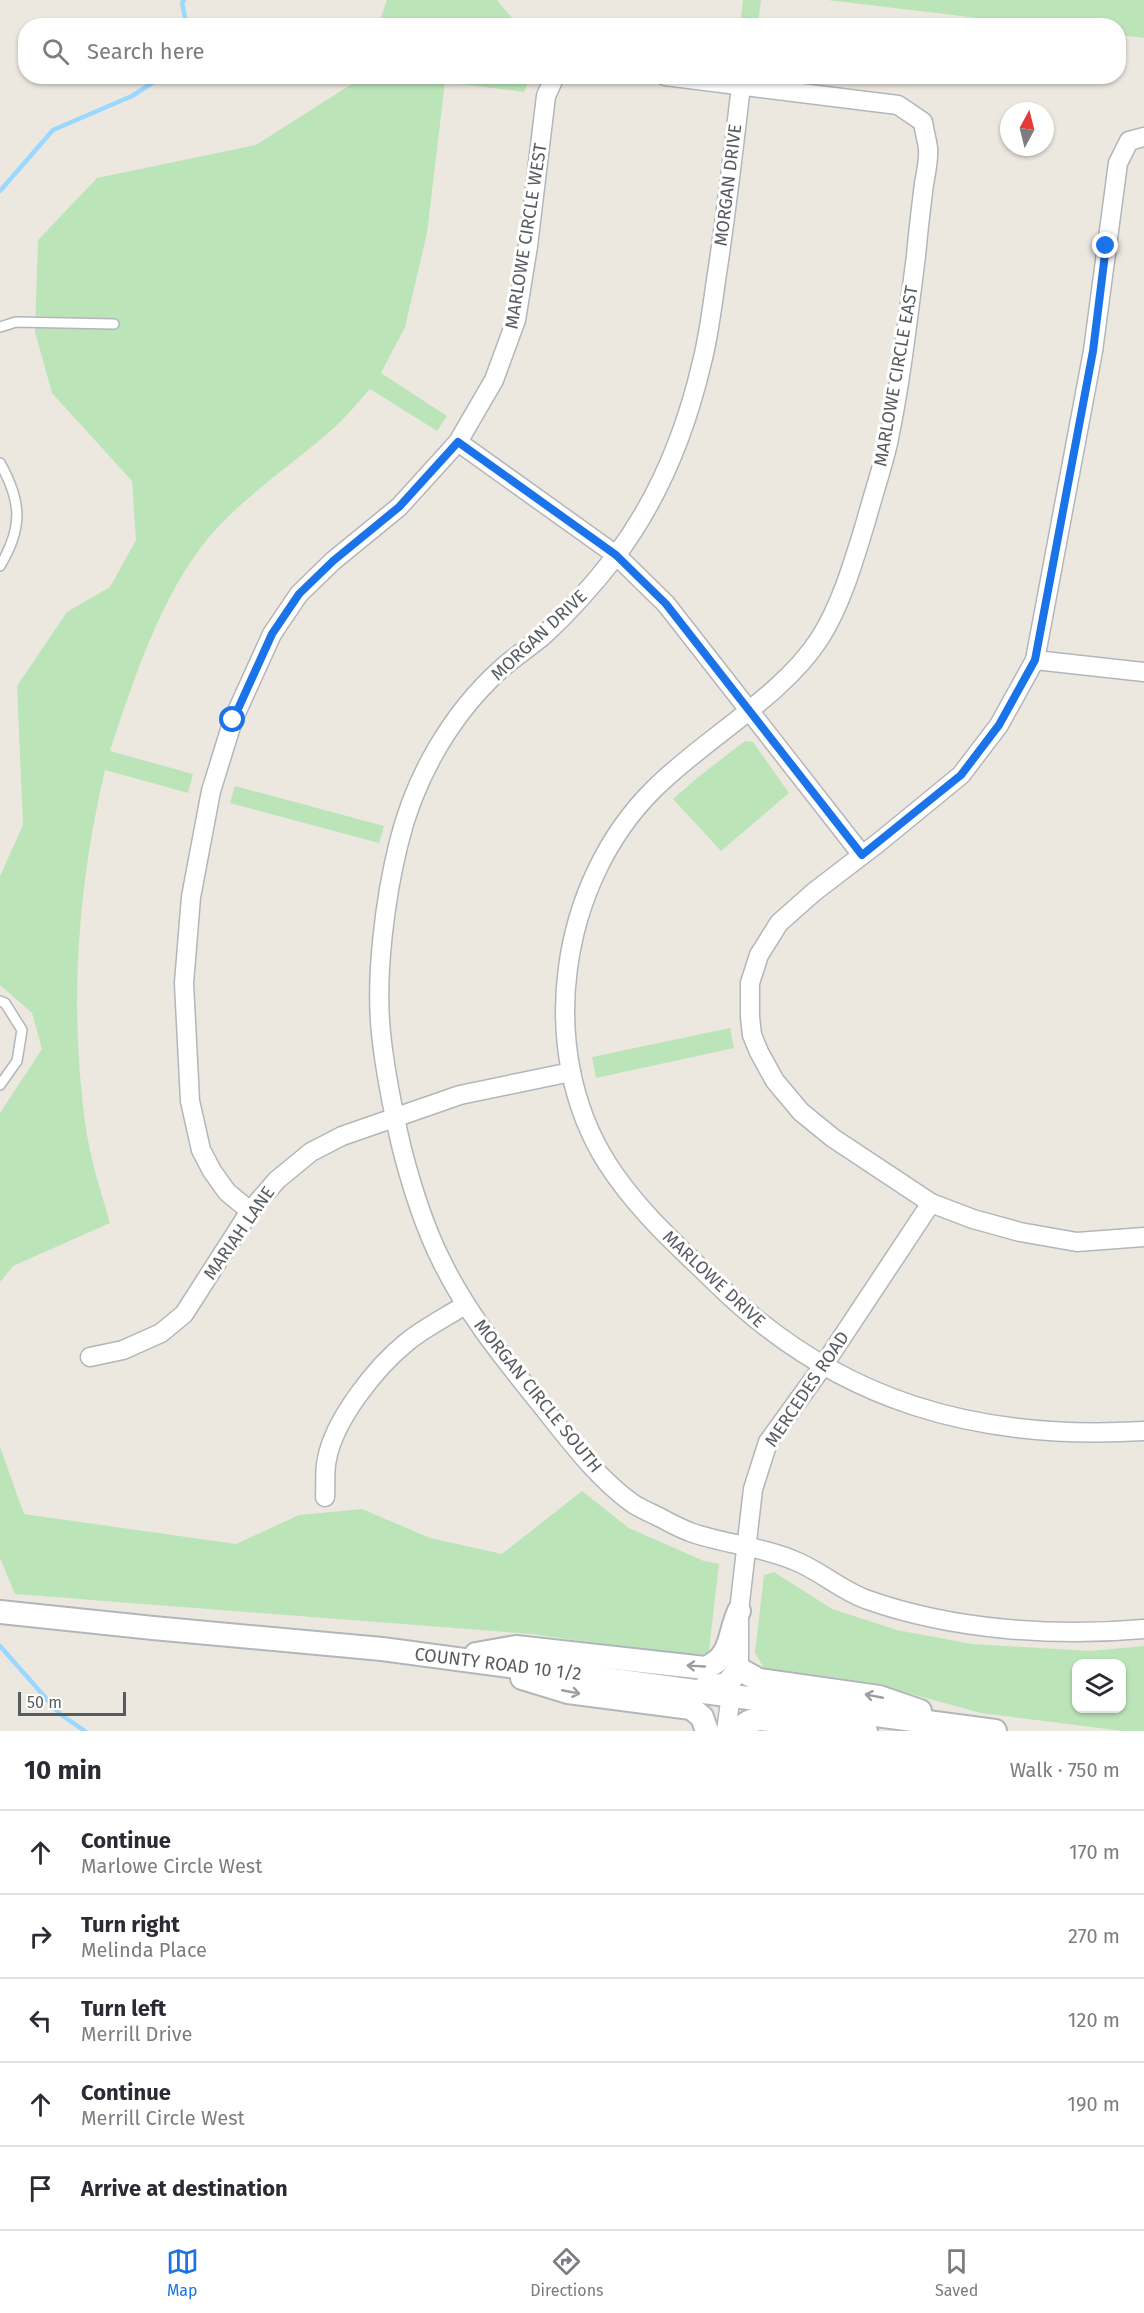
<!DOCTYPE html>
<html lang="en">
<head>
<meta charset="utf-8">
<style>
	:root { --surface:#fff; --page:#f2f2f3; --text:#2b2b33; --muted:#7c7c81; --line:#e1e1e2; --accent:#1a73e8 }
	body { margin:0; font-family:"Fira Sans",sans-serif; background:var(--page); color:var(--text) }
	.controls { position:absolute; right:18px; bottom:18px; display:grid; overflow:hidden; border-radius:12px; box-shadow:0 2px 4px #0004 }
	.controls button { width:54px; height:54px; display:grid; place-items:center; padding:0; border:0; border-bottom:2px solid var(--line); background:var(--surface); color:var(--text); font:30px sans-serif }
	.compass { position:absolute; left:1000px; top:102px; width:54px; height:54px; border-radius:50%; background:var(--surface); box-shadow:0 2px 4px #0004; rotate:7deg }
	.scale { position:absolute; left:18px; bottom:15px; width:108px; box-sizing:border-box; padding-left:6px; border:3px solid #585c61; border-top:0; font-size:16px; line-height:21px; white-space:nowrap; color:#585c61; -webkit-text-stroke:4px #fff; paint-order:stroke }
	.stop { position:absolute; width:18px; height:18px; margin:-14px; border:4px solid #1a73e8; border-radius:50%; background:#fff }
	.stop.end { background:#1a73e8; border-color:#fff; box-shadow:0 2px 6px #0008 }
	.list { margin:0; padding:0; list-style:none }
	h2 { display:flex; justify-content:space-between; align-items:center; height:78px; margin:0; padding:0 24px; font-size:26px }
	h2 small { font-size:20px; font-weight:400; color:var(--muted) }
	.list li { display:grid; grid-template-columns:39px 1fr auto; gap:18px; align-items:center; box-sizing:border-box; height:84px; padding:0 24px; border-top:2px solid var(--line) }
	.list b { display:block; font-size:22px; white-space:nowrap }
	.list p { margin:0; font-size:20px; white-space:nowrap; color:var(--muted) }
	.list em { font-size:20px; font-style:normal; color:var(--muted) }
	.icon { flex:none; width:33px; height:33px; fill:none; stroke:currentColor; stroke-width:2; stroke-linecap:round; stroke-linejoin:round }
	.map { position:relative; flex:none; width:1144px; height:1731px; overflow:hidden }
	.search { position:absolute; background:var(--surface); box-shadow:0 2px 4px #0004; left:18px; right:18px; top:18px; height:66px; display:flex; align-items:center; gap:15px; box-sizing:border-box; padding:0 21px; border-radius:24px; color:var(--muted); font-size:22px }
	.sheet { height:498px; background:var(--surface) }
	nav { display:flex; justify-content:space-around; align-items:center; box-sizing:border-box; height:84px; border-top:2px solid var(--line); background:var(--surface); font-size:16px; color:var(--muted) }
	nav a { display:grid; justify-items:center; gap:3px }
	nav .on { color:var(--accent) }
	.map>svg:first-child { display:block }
	.green { fill:#bbe5b9; fill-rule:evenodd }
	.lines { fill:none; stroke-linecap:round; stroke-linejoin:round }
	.stream { stroke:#9bd8ff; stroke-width:4.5 }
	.service-casing { stroke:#b2b6ba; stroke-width:12 }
	.minor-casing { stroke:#b2b6ba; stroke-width:21 }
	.tertiary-casing { stroke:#b2b6ba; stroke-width:26 }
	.service { stroke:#fff; stroke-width:9 }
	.minor { stroke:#fff; stroke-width:18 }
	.tertiary { stroke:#fff; stroke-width:22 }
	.oneway { stroke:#9b9da0 }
	.route { stroke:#1a73e8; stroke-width:8 }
	.labels { text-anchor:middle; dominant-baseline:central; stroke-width:6; stroke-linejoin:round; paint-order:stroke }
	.street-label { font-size:18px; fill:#585c61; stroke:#fff }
</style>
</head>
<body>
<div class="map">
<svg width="1144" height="1731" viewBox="0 0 1144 1731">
	<rect width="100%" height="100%" fill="#ece8df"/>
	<!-- green -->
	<g class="green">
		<path d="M387,0H497L518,25H378Z"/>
		<path d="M743,0H761L758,25H740Z"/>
		<path d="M827,0H1144V38L1119,35L1118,26L1038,25Z"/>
		<path d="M360,77H530L524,92L445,82L427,233L405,327L381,373L447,416L437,431L370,389C359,401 348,415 336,426C294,464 246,494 209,537C161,595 133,681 110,751L193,774L188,793L105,770C77,889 69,1008 86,1129C91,1161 101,1192 110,1223L13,1266L0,1282V1113L42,1049L32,1013L0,985V876L23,825L17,686L67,612L110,587L136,540L132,481L52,393L35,332L38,240L97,178L256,145L358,80Z"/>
		<path d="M745,741L753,742L789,793L721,851L673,799L697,778Z"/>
		<path d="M235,786L384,826L379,843L230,803Z"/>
		<path d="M730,1028L734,1048L596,1078L592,1057Z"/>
		<path d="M0,1447L24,1514L236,1544L299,1515L362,1509L430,1538L502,1554L582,1491L629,1528L704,1561L719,1564L708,1659L532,1634L15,1594L0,1558Z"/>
		<path d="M774,1572L832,1609L897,1630L972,1644L1090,1651L1144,1646V1731H1123L981,1713L882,1686L765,1670L755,1653L764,1575ZM1076,1664H1122V1708H1076Z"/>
	</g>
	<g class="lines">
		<!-- stream -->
		<g class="stream">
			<path d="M184,0L182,3L187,26"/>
			<path d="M0,191L53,130L132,96L163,76"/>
			<path d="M0,1646L60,1714L85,1731"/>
		</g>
		<defs>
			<g id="service">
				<path d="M0,327L16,322L114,324"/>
				<path d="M0,463C22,502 23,528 0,566"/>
				<path d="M0,1001L5,1003L22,1030L17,1061L0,1085"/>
			</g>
			<g id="minor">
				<path d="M665,76L898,105L923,122C924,130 927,140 928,148C929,160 926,172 924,184C921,208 918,232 916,256C908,317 901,382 888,443C882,469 873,495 866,521C854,560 842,603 820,638C783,696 704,739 654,789C559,883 535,1049 607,1163C637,1210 677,1245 716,1283C837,1402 978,1441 1144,1431"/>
				<path d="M741,86C734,146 727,207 718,267C713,298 710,331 702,362C686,431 658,500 615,557C594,584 569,612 543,636C530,647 514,657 501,669C451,714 415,777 399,842C385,898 375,976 381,1033C385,1072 393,1111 402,1149C412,1188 423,1224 441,1260C466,1312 502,1356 538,1401C567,1437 595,1476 632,1503C641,1509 651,1513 661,1518C670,1523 680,1528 690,1532C723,1544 760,1546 793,1560C820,1570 841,1591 868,1600C953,1630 1055,1637 1144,1629"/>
				<path d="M1144,137L1129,141L1118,163L1093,351L1035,660L999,725L961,775L878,843L814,892L779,923L759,955L750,983V1017L752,1035L759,1052L775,1081L801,1112L833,1138L931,1203L973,1219L1020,1232L1077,1242L1144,1237"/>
				<path d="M458,442L616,555L666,604L862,855"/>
				<path d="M1035,660L1144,672"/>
				<path d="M250,1211L227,1192L212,1171L201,1150L190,1101L184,983L191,897L211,791L233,720L272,634L299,594L333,561L399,507L458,442L494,380L516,320L528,246L546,96L555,76"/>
				<path d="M90,1357L123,1350L161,1333L184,1314L250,1211L277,1180L311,1152L342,1136L460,1095L571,1072"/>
				<path d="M325,1497C326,1485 324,1471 327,1459C334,1420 376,1367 407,1342C424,1328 446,1317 465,1305"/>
				<path d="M739,1669V1611L753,1489L768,1442L823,1366L931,1203"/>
				<path d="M726,1731L731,1695"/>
			</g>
			<g id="tertiary">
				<path d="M0,1612L153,1628L382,1649L995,1731"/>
				<path d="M476,1654L516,1647L705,1668C733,1657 728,1634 739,1611"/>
				<path d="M522,1678L568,1692L691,1708L702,1717L707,1731"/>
				<path d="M704,1688L727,1684L739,1669L759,1680L879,1697L920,1711"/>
				<path d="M740,1731C744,1722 751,1720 761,1719L866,1731"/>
			</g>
		</defs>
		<!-- service casing -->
		<use href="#service" class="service-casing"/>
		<!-- minor casing -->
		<use href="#minor" class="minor-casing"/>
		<!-- tertiary casing -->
		<use href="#tertiary" class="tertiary-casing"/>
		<!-- service -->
		<use href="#service" class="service"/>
		<!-- minor -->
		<use href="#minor" class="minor"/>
		<!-- tertiary -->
		<use href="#tertiary" class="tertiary"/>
	</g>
	<!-- one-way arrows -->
	<defs><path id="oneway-shaft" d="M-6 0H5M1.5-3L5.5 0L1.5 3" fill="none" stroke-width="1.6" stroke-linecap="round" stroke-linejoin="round" transform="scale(1.5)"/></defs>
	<g class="oneway">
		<use href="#oneway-shaft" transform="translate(696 1666) rotate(-177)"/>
		<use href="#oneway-shaft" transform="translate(571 1692) rotate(11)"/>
		<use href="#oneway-shaft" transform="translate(874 1696) rotate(-169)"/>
	</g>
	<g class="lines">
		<!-- route -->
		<path class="route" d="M233,720L272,634L299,594L333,561L399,507L458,442L616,555L666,604L862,855L961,775L999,725L1035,660L1093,351L1106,246"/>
	</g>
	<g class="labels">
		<!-- street labels -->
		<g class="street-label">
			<text transform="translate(728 185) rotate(-83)">MORGAN DRIVE</text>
			<text transform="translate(526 236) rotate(-81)">MARLOWE CIRCLE WEST</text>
			<text transform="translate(896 376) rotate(-80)">MARLOWE CIRCLE EAST</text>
			<text transform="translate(539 635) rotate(-43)">MORGAN DRIVE</text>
			<text transform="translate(239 1233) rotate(-55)">MARIAH LANE</text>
			<text transform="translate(714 1279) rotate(43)">MARLOWE DRIVE</text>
			<text transform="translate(807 1389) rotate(-56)">MERCEDES ROAD</text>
			<text transform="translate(538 1396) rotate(51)">MORGAN CIRCLE SOUTH</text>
			<text transform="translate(498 1664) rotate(7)">COUNTY ROAD 10 1/2</text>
		</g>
	</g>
</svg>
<div class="controls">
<button><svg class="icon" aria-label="layers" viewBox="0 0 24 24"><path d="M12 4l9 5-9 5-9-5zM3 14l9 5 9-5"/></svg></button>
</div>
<svg class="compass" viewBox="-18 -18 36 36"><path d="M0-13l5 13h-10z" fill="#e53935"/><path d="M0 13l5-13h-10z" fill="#7c7c81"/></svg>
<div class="scale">50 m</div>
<div class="stop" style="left:233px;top:720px"></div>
<div class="stop end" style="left:1106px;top:246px"></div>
<div class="search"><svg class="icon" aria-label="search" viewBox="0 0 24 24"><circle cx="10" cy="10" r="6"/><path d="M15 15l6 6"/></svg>Search here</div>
</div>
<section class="sheet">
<h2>10 min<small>Walk · 750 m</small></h2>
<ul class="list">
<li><svg class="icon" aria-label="ahead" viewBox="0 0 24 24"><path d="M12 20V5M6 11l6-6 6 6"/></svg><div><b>Continue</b><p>Marlowe Circle West</p></div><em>170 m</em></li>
<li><svg class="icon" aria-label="right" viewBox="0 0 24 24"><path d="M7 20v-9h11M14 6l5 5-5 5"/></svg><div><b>Turn right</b><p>Melinda Place</p></div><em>270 m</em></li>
<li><svg class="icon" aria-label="left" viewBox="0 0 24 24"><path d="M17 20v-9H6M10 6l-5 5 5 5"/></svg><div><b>Turn left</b><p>Merrill Drive</p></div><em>120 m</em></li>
<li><svg class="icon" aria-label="ahead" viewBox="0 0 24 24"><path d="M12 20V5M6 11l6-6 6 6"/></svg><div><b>Continue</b><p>Merrill Circle West</p></div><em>190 m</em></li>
<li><svg class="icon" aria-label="arrive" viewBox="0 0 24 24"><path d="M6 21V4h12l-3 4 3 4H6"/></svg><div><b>Arrive at destination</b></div></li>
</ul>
</section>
<nav>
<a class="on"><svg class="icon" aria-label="map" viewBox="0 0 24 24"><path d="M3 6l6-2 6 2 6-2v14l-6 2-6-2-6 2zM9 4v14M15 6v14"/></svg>Map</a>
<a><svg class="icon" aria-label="directions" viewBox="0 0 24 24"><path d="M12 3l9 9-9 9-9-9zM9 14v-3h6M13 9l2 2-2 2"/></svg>Directions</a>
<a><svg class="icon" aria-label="saved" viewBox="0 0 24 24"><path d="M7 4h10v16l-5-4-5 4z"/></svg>Saved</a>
</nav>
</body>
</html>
